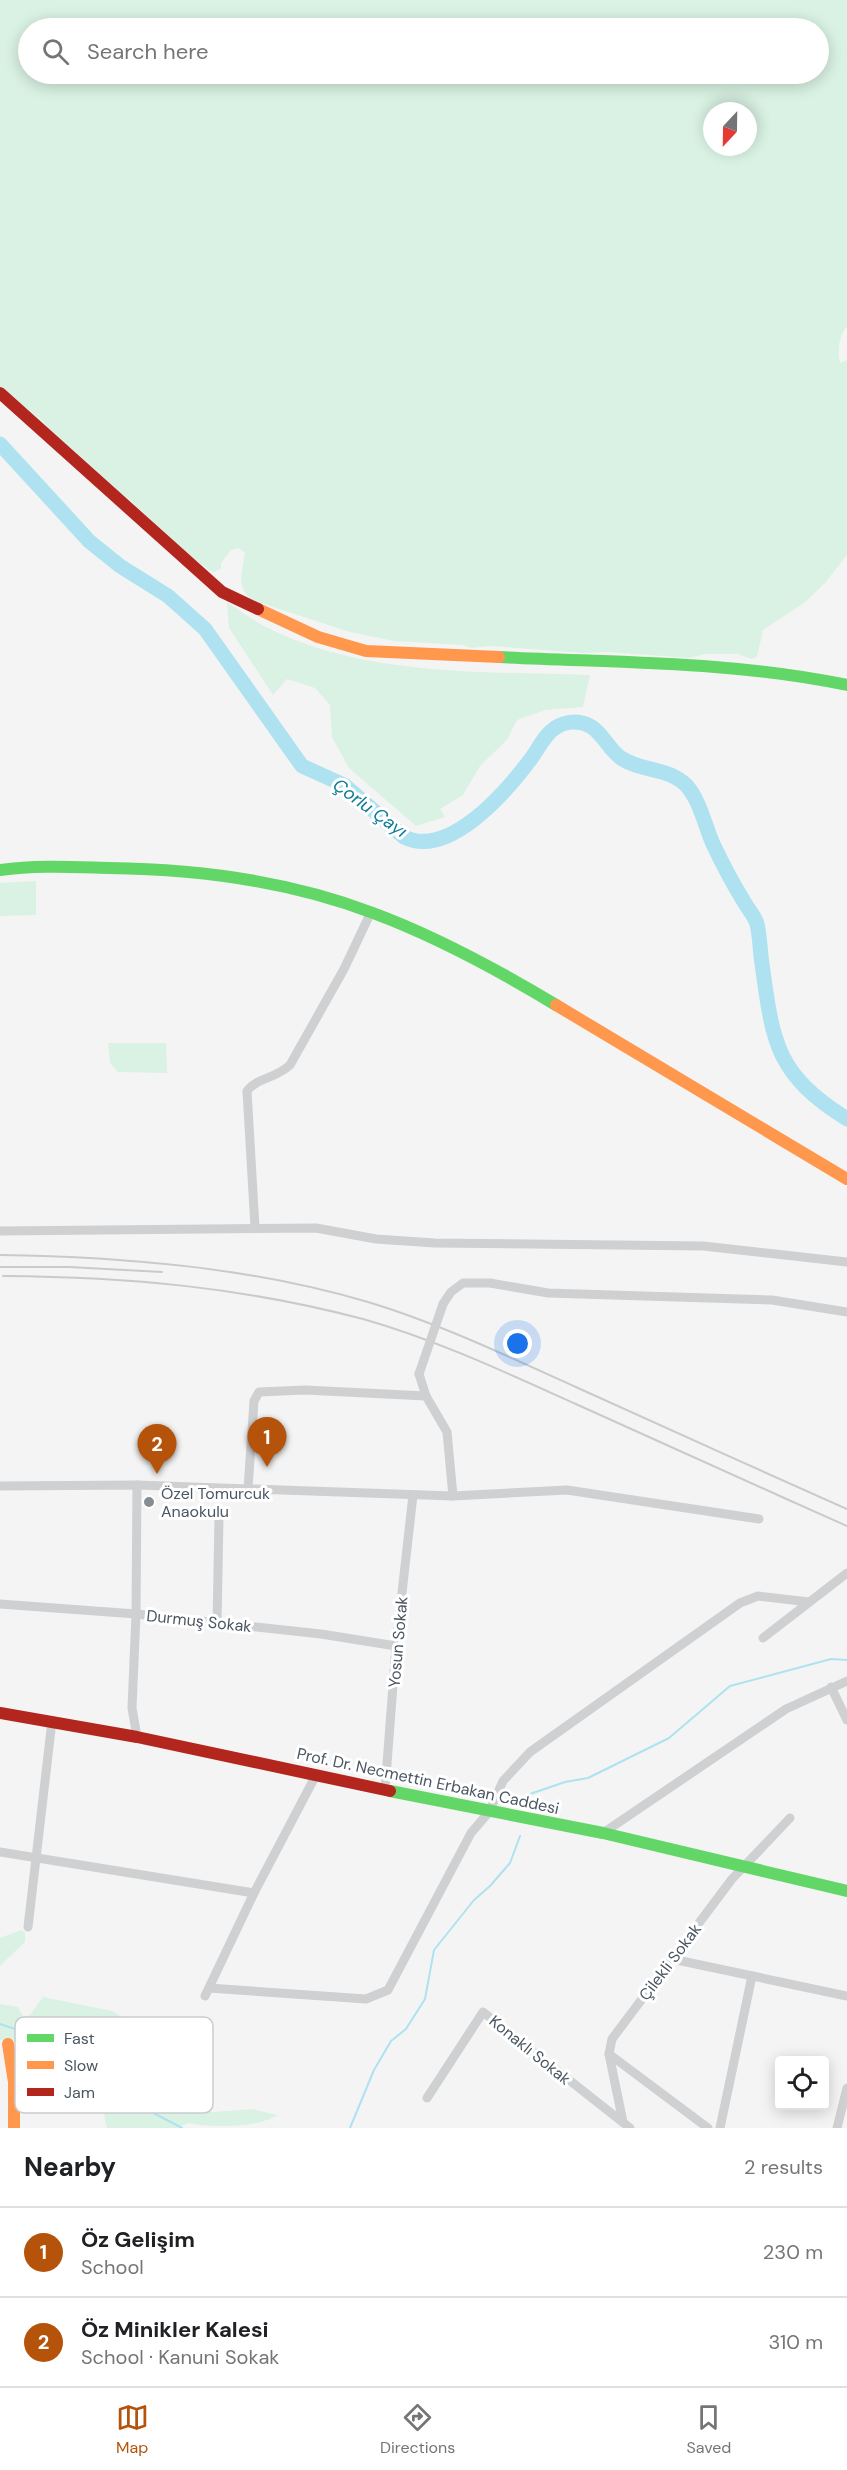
<!DOCTYPE html>
<html lang="en">
<head>
<meta charset="utf-8">
<style>
	:root { --surface:#fff; --page:#f6f6f6; --text:#202124; --muted:#757577; --line:#e0e0e0; --accent:#b45309 }
	body { margin:0; font-family:"DM Sans",sans-serif; background:var(--page); color:var(--text) }
	.controls { position:absolute; right:18px; bottom:18px; display:grid; overflow:hidden; border-radius:6px; box-shadow:0 3px 15px #0003 }
	.controls button { width:54px; height:54px; display:grid; place-items:center; padding:0; border:0; border-bottom:2px solid var(--line); background:var(--surface); color:var(--text); font:30px sans-serif }
	.compass { position:absolute; left:703px; top:102px; width:54px; height:54px; border-radius:50%; background:var(--surface); box-shadow:0 3px 15px #0003; rotate:202deg }
	.you { position:absolute; left:518px; top:1344px; width:21px; height:21px; margin:-15px; border:4px solid #fff; border-radius:50%; background:#1a73e8; box-shadow:0 0 0 9px #1a73e833 }
	.badge { display:grid; place-items:center; width:39px; height:39px; border-radius:50%; background:var(--accent); color:#fff; font-size:20px; font-weight:700 }
	.pin { position:absolute; translate:-50% -50px; filter:drop-shadow(0 2px 3px #0008) }
	.pin::after { content:''; position:absolute; top:32px; width:21px; height:18px; background:inherit; clip-path:polygon(0 0,100% 0,50% 100%) }
	.list { margin:0; padding:0; list-style:none }
	h2 { display:flex; justify-content:space-between; align-items:center; height:78px; margin:0; padding:0 24px; font-size:26px }
	h2 small { font-size:20px; font-weight:400; color:var(--muted) }
	.list li { display:grid; grid-template-columns:39px 1fr auto; gap:18px; align-items:center; box-sizing:border-box; height:90px; padding:0 24px; border-top:2px solid var(--line) }
	.list b { display:block; font-size:22px; white-space:nowrap }
	.list p { margin:0; font-size:20px; white-space:nowrap; color:var(--muted) }
	.list em { font-size:20px; font-style:normal; color:var(--muted) }
	.icon { flex:none; width:33px; height:33px; fill:none; stroke:currentColor; stroke-width:2; stroke-linecap:round; stroke-linejoin:round }
	.map { position:relative; flex:none; width:847px; height:2128px; overflow:hidden }
	.search { position:absolute; background:var(--surface); box-shadow:0 3px 15px #0003; left:18px; right:18px; top:18px; height:66px; display:flex; align-items:center; gap:15px; box-sizing:border-box; padding:0 21px; border-radius:33px; color:var(--muted); font-size:22px }
	.sheet { height:258px; background:var(--surface) }
	nav { display:flex; justify-content:space-around; align-items:center; box-sizing:border-box; height:84px; border-top:2px solid var(--line); background:var(--surface); font-size:16px; color:var(--muted) }
	nav a { display:grid; justify-items:center; gap:3px }
	nav .on { color:var(--accent) }
	.map>svg:first-child { display:block }
	.green { fill:#d9f2e3; fill-rule:evenodd }
	.lines { fill:none; stroke-linecap:round; stroke-linejoin:round }
	.stream { stroke:#aee2f0; stroke-width:2 }
	.river { stroke:#aee2f0; stroke-width:15 }
	.street { stroke:#ced0d2; stroke-width:9 }
	.fast { stroke:#63d668; stroke-width:12 }
	.slow { stroke:#ff974d; stroke-width:12 }
	.jam { stroke:#b3261e; stroke-width:12 }
	.rail { stroke:#c9cacc; stroke-width:2 }
	.street-bridge { stroke:#ced0d2; stroke-width:9 }
	.poi-dot { fill:#868d94; stroke:#fff; stroke-width:2 }
	.labels { text-anchor:middle; dominant-baseline:central; stroke-width:6; stroke-linejoin:round; paint-order:stroke }
	.poi-label { font-size:16px; fill:#4a5661; stroke:#fff; text-anchor:start }
	.street-label { font-size:16px; fill:#4a5661; stroke:#fff }
	.water-label { font-size:18px; font-style:italic; fill:#0c7c9b; stroke:#fff }
	.key { fill:#fff; stroke:#c9ccd0; stroke-width:1.5 }
	.key-label { font-size:16px; fill:#4a5661 }
</style>
</head>
<body>
<div class="map">
<svg width="847" height="2128" viewBox="0 0 847 2128">
	<rect width="100%" height="100%" fill="#f4f4f4"/>
	<!-- green -->
	<g class="green">
		<path d="M0,0H847V327C839,334 837,352 840,363L847,360V555L825,583L804,603L763,630L757,657L751,659L738,654H705L689,658L609,652L583,653L490,646L471,648L462,645L394,641L350,632L252,600C235,587 243,570 245,552L238,548L231,550L221,563V569L214,572L209,570L185,552L130,500L120,494L70,447L57,440L43,422L0,387ZM28,28H818V74H28ZM712,111H748V147H712Z"/>
		<path d="M227,603C243,612 258,624 274,631C373,677 484,671 590,675L583,707L545,710L517,720L507,740L480,766L463,795L440,809L445,817L416,826L349,768L332,737L330,705L315,688L287,679L273,695L229,628Z"/>
		<path d="M36,881V915L0,916V883Z"/>
		<path d="M108,1043H166L167,1073L118,1072L110,1063Z"/>
		<path d="M22,1930L25,1933V1942L0,1966V1938Z"/>
		<path d="M43,1997L112,2011L122,2017L137,2041L157,2056L155,2093L165,2105L187,2104L213,2112L252,2109L277,2115C258,2128 212,2128 188,2123L178,2128H107C99,2104 112,2101 108,2082C101,2048 29,2042 0,2040V2004L18,2007L23,2017L30,2015Z"/>
	</g>
	<g class="lines">
		<!-- stream -->
		<g class="stream">
			<path d="M527,1801L530,1794L565,1782L588,1778L669,1738L730,1686L831,1659L847,1660"/>
			<path d="M0,2024L33,2035L110,2053L142,2107L182,2128"/>
			<path d="M350,2128L374,2070L391,2041L406,2029L425,1999L434,1950L474,1900L490,1886L510,1863L520,1836"/>
		</g>
		<!-- river -->
		<path class="river" d="M0,444L89,541L120,566L168,596L205,629L302,766L344,785L404,837C449,859 506,792 530,760C538,750 544,735 555,728C565,721 579,720 590,726C602,732 609,750 621,758C641,772 669,767 687,786C700,801 705,826 713,844C722,863 732,882 743,900C747,908 755,916 757,924C760,936 760,951 762,964C773,1044 776,1074 847,1119"/>
		<!-- street -->
		<g class="street">
			<path d="M255,1227L247,1091C258,1077 275,1079 290,1065L344,969L371,912"/>
			<path d="M0,1231L316,1228L376,1239L435,1243L703,1246L847,1262"/>
			<path d="M443,1304L451,1292L463,1283H490L548,1293L772,1300L847,1312"/>
			<path d="M419,1374L426,1396L447,1432L453,1496"/>
			<path d="M137,1485L136,1614L132,1708L137,1737"/>
			<path d="M0,1486L137,1485L453,1496L567,1490L759,1519"/>
			<path d="M248,1489L254,1401L259,1392L305,1390L426,1396"/>
			<path d="M0,1604L136,1614L321,1634L396,1646"/>
			<path d="M217,1624L219,1517"/>
			<path d="M763,1638L847,1573"/>
			<path d="M831,1687L847,1720"/>
			<path d="M385,1790L396,1646L413,1495"/>
			<path d="M603,1833L786,1709L847,1681"/>
			<path d="M0,1852L254,1893"/>
			<path d="M28,1927L52,1721"/>
			<path d="M672,1959L847,1996"/>
			<path d="M209,1988L366,1999L388,1990L471,1833L489,1812L503,1781L530,1752L740,1603L758,1596L809,1602"/>
			<path d="M205,1996L254,1893L316,1775"/>
			<path d="M609,2054L708,2128"/>
			<path d="M427,2098L483,2012L630,2128"/>
			<path d="M623,2122L609,2054L612,2039L732,1879L790,1818"/>
			<path d="M720,2128L752,1976"/>
			<path d="M837,2128L847,2088"/>
		</g>
		<!-- fast -->
		<g class="fast">
			<path d="M499,657C615,663 733,661 847,685"/>
			<path d="M0,870C36,865 72,867 109,868C198,869 289,881 373,913C435,936 498,970 556,1005"/>
			<path d="M390,1791L603,1833L847,1891"/>
		</g>
		<!-- slow -->
		<g class="slow">
			<path d="M258,609L318,637L366,651L499,657"/>
			<path d="M556,1005L847,1179"/>
			<path d="M8,2044L14,2082V2128"/>
		</g>
		<!-- jam -->
		<g class="jam">
			<path d="M0,393L222,592L258,609"/>
			<path d="M0,1713L137,1737L390,1791"/>
		</g>
		<!-- rail -->
		<g class="rail">
			<path d="M0,1255C124,1257 249,1267 368,1302C441,1324 509,1357 578,1388C668,1429 757,1469 847,1509"/>
			<path d="M0,1267H69L162,1272"/>
			<path d="M3,1276C128,1277 241,1287 363,1319C437,1340 507,1373 578,1405C667,1445 757,1486 847,1526"/>
		</g>
		<!-- street-bridge -->
		<path class="street-bridge" d="M419,1374L443,1304"/>
	</g>
	<!-- markers -->
	<circle class="poi-dot" cx="149" cy="1502" r="6"/>
	<g class="labels">
		<!-- poi labels -->
		<g class="poi-label">
			<text x="161" y="1493">Özel Tomurcuk<tspan x="161" dy="18">Anaokulu</tspan></text>
		</g>
		<!-- street labels -->
		<g class="street-label">
			<text transform="translate(199 1621) rotate(6)">Durmuş Sokak</text>
			<text transform="translate(398 1642) rotate(-85)">Yosun Sokak</text>
			<text transform="translate(428 1781) rotate(12)">Prof. Dr. Necmettin Erbakan Caddesi</text>
			<text transform="translate(670 1962) rotate(-53)">Çilekli Sokak</text>
			<text transform="translate(530 2050) rotate(39)">Konaklı Sokak</text>
		</g>
		<!-- water labels -->
		<g class="water-label">
			<text transform="translate(370 808) rotate(36)">Çorlu Çayı</text>
		</g>
	</g>
	<!-- legend -->
	<rect x="15" y="2017" width="198" height="96" rx="9" class="key"/>
	<rect x="27" y="2034" width="27" height="8" fill="#63d668"/>
	<rect x="27" y="2061" width="27" height="8" fill="#ff974d"/>
	<rect x="27" y="2088" width="27" height="8" fill="#b3261e"/>
	<g class="key-label">
		<text x="64" y="2044">Fast</text>
		<text x="64" y="2071">Slow</text>
		<text x="64" y="2098">Jam</text>
	</g>
</svg>
<div class="controls">
<button><svg class="icon" aria-label="locate" viewBox="0 0 24 24"><circle cx="12" cy="12" r="6"/><path d="M12 2v4M12 18v4M2 12h4M18 12h4"/></svg></button>
</div>
<svg class="compass" viewBox="-18 -18 36 36"><path d="M0-13l5 13h-10z" fill="#e53935"/><path d="M0 13l5-13h-10z" fill="#757577"/></svg>
<div class="you"></div>
<div class="pin badge" style="left:267px;top:1467px">1</div>
<div class="pin badge" style="left:157px;top:1474px">2</div>
<div class="search"><svg class="icon" aria-label="search" viewBox="0 0 24 24"><circle cx="10" cy="10" r="6"/><path d="M15 15l6 6"/></svg>Search here</div>
</div>
<section class="sheet">
<h2>Nearby<small>2 results</small></h2>
<ul class="list">
<li><span class="badge">1</span><div><b>Öz Gelişim</b><p>School</p></div><em>230 m</em></li>
<li><span class="badge">2</span><div><b>Öz Minikler Kalesi</b><p>School · Kanuni Sokak</p></div><em>310 m</em></li>
</ul>
</section>
<nav>
<a class="on"><svg class="icon" aria-label="map" viewBox="0 0 24 24"><path d="M3 6l6-2 6 2 6-2v14l-6 2-6-2-6 2zM9 4v14M15 6v14"/></svg>Map</a>
<a><svg class="icon" aria-label="directions" viewBox="0 0 24 24"><path d="M12 3l9 9-9 9-9-9zM9 14v-3h6M13 9l2 2-2 2"/></svg>Directions</a>
<a><svg class="icon" aria-label="saved" viewBox="0 0 24 24"><path d="M7 4h10v16l-5-4-5 4z"/></svg>Saved</a>
</nav>
</body>
</html>
